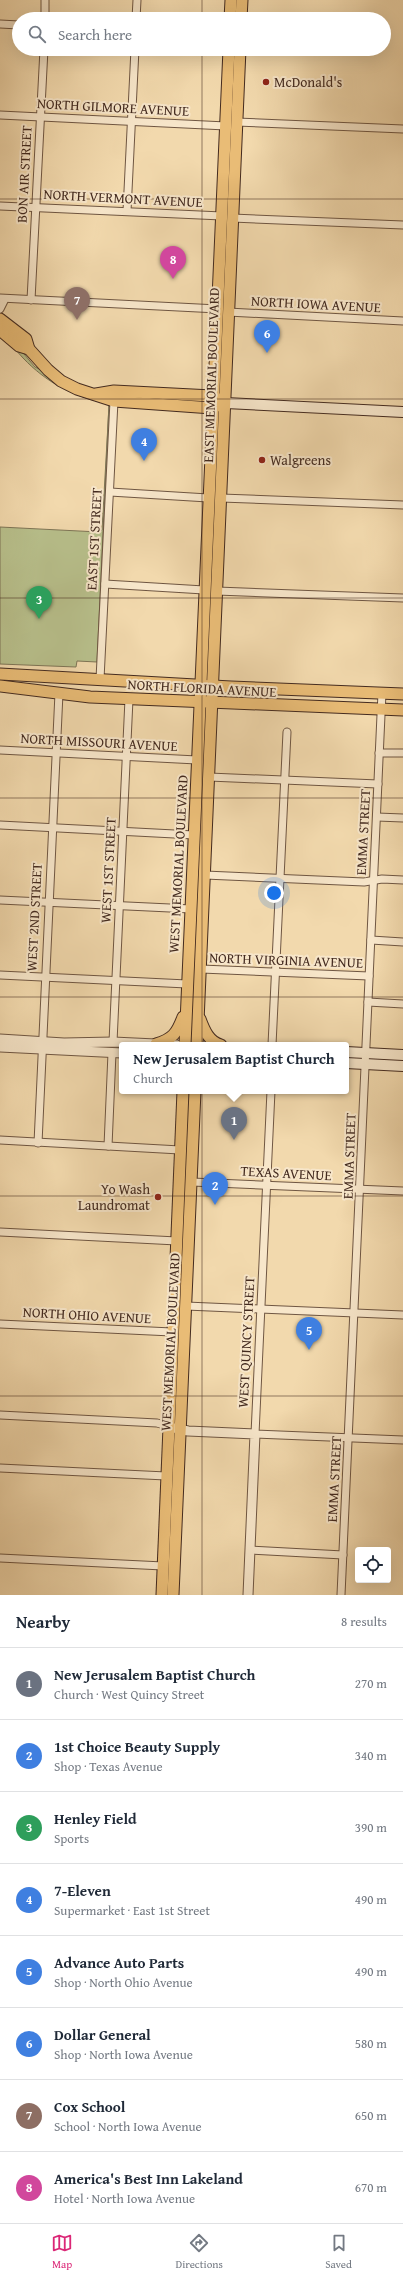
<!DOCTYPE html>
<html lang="en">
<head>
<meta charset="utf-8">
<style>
	:root { --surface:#fff; --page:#f6f6f7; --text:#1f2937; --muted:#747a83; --line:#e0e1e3; --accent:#db2777 }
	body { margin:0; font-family:"Gentium Book Plus",serif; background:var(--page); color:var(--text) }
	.controls { position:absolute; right:12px; bottom:12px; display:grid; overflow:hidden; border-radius:4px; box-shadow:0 4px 16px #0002 }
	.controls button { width:36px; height:36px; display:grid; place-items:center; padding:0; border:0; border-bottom:1px solid var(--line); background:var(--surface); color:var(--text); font:20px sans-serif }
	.you { position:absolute; left:274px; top:893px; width:14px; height:14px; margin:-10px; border:3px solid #fff; border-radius:50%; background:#1a73e8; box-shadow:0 0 0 6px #1a73e833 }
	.badge { display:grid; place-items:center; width:26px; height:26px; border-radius:50%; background:var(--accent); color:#fff; font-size:13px; font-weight:700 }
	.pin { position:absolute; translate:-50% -33px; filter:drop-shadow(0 1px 2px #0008) }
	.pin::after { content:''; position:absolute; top:21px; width:14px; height:12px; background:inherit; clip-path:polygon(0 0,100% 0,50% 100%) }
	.popup { position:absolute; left:119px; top:1042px; width:230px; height:52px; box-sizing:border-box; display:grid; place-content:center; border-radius:4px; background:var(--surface); filter:drop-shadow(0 1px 3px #0005); font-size:13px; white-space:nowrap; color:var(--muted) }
	.popup b { font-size:15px; color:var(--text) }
	.popup::after { content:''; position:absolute; left:50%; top:100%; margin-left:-8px; border:8px solid transparent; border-top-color:var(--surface) }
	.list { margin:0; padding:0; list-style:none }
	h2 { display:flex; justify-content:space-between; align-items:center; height:52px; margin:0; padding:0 16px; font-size:17px }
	h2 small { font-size:13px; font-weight:400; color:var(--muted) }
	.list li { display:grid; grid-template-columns:26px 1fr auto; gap:12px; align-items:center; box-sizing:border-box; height:72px; padding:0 16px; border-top:1px solid var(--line) }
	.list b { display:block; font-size:15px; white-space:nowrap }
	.list p { margin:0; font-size:13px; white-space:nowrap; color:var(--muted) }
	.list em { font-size:13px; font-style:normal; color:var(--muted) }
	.icon { flex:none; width:22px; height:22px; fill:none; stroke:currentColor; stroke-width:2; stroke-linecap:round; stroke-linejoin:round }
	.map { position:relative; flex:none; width:403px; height:1595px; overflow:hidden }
	.search { position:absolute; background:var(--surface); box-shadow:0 4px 16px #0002; left:12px; right:12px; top:12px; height:44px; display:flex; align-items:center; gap:10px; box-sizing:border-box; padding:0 14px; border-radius:22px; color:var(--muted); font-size:15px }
	.sheet { height:628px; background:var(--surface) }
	nav { display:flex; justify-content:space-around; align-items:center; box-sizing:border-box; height:56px; border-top:1px solid var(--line); background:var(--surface); font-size:11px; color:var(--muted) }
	nav a { display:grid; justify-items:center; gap:2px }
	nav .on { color:var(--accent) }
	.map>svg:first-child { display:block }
	.park { fill:#b8c08c; stroke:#7e7556 }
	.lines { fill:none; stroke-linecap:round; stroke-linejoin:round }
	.minor-casing { stroke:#6f5642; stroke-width:9 }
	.tertiary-casing { stroke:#6f5642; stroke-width:11 }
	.secondary-casing { stroke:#432a1f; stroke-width:12 }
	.primary-casing { stroke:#432a1f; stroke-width:13 }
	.minor { stroke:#f7e6ca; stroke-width:7 }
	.tertiary { stroke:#f7e6ca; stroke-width:9 }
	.secondary { stroke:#f7e6ca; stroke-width:10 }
	.primary { stroke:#e9bc76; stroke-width:11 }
	.grid { fill:none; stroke:#432a1f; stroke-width:1; stroke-opacity:0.55 }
	.poi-dot { fill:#8f2418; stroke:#f7e6ca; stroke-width:1.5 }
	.labels { text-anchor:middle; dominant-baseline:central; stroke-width:4; stroke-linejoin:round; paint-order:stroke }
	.poi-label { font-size:14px; fill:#432a1f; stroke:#f7e6ca; text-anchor:start }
	.street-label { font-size:14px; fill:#432a1f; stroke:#f7e6ca }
</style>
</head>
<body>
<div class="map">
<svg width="403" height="1595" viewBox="0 0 403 1595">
	<rect width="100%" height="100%" fill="#f2d9ad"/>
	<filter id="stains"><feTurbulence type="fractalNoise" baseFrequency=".005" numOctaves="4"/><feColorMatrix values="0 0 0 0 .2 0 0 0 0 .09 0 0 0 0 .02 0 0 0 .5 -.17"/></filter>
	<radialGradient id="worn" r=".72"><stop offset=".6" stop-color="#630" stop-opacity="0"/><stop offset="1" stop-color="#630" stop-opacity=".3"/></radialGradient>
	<!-- park -->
	<path class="park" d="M8,335L35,367L109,403L97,662L77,661L76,667L0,664V527L99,532L102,530L109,406L106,403C73,397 46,382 23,358C16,350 10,345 8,335Z"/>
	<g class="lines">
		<defs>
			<g id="minor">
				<path d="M45,19V0"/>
				<path d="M136,19L137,0"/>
				<path d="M0,24L19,25"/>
				<path d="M0,115L226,126"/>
				<path d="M236,122L403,129"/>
				<path d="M0,206L222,216"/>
				<path d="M127,211L135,49"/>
				<path d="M232,218L403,225"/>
				<path d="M0,298L218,309"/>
				<path d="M31,300L44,49"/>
				<path d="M0,309L5,299"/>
				<path d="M228,312L403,321"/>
				<path d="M110,492L208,498"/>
				<path d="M221,498L403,505"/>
				<path d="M105,584L204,590"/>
				<path d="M217,591L403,598"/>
				<path d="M100,679L114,401"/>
				<path d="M0,750L197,760"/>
				<path d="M379,753H403"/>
				<path d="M209,777L378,784"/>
				<path d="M377,817L403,818"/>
				<path d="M0,825L194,835"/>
				<path d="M205,875L364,882L382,879L403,880"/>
				<path d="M0,900L191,909"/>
				<path d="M371,940L403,942"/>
				<path d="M201,969L369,976"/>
				<path d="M0,975L187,984"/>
				<path d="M368,1002L403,1004"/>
				<path d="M113,1042L129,699"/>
				<path d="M272,1045L287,732"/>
				<path d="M271,1091L255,1434L403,1440"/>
				<path d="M0,1140L180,1150"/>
				<path d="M38,1143L59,693"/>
				<path d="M108,1146L112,1053"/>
				<path d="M192,1182L403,1191"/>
				<path d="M0,1232L177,1241"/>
				<path d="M186,1306L403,1315"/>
				<path d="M0,1324L172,1332"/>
				<path d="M0,1415L157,1423L168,1426"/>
				<path d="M0,1468L166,1476"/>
				<path d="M250,1550L343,1555"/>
				<path d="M0,1558L163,1566"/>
				<path d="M341,1595L382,693"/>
			</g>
			<g id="tertiary">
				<path d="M0,1039L64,1043L113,1042L177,1045"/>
				<path d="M0,1047L122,1053"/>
				<path d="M174,1428L188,1431L255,1434L248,1595"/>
			</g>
			<g id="secondary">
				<path d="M226,403L403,412"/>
				<path d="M346,1052L403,1055"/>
				<path d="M346,1063L403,1066"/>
			</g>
			<g id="primary">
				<path d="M230,19L231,0"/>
				<path d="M241,19L242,0"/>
				<path d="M0,319L26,339L29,349L48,370L61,381L77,389L114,401L212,408L217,406"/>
				<path d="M0,330L19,346L29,349"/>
				<path d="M96,394L114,391L212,396L218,399"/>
				<path d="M0,674L231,687L403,694"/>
				<path d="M0,686L90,697L403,710"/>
				<path d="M200,1019C204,1030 209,1042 221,1045"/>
				<path d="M156,1044C173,1039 177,1033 183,1017"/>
				<path d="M185,1045L229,49"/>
				<path d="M197,1045L240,49"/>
				<path d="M162,1595L183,1091"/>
				<path d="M173,1595L195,1091"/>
			</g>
		</defs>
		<!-- minor casing -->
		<use href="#minor" class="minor-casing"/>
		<!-- tertiary casing -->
		<use href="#tertiary" class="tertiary-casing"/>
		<!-- secondary casing -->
		<use href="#secondary" class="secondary-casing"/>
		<!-- primary casing -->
		<use href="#primary" class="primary-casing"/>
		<!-- minor -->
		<use href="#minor" class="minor"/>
		<!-- tertiary -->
		<use href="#tertiary" class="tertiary"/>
		<!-- secondary -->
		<use href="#secondary" class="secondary"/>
		<!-- primary -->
		<use href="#primary" class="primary"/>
	</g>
	<!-- grid -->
	<path class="grid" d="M202,0V19M202,49V1595M0,199H403M0,399H403M0,598H403M0,798H403M0,997H403M0,1196H403M0,1396H403"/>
	<!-- markers -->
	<g class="poi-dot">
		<circle cx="266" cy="82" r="4"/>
		<circle cx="262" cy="460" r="4"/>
		<circle cx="158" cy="1197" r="4"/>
	</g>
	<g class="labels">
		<!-- poi labels -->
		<g class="poi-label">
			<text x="274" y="82">McDonald's</text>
			<text x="270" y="460">Walgreens</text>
			<text x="150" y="1189" text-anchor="end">Yo Wash<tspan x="150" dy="16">Laundromat</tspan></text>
		</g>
		<!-- street labels -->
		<g class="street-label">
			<text transform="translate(113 107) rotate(3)">NORTH GILMORE AVENUE</text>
			<text transform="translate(24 174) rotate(-87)">BON AIR STREET</text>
			<text transform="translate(123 198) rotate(3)">NORTH VERMONT AVENUE</text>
			<text transform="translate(316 304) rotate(3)">NORTH IOWA AVENUE</text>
			<text transform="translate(211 375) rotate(-88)">EAST MEMORIAL BOULEVARD</text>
			<text transform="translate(94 539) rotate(-87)">EAST 1ST STREET</text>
			<text transform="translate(202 688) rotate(3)">NORTH FLORIDA AVENUE</text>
			<text transform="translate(99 742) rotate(3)">NORTH MISSOURI AVENUE</text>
			<text transform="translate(363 832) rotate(-87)">EMMA STREET</text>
			<text transform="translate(178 864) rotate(-87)">WEST MEMORIAL BOULEVARD</text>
			<text transform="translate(108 870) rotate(-87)">WEST 1ST STREET</text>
			<text transform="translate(34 917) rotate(-87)">WEST 2ND STREET</text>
			<text transform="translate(286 960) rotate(2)">NORTH VIRGINIA AVENUE</text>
			<text transform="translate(349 1156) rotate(-88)">EMMA STREET</text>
			<text transform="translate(286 1173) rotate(3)">TEXAS AVENUE</text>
			<text transform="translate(87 1315) rotate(3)">NORTH OHIO AVENUE</text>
			<text transform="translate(170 1342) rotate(-87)">WEST MEMORIAL BOULEVARD</text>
			<text transform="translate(246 1342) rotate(-87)">WEST QUINCY STREET</text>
			<text transform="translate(334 1479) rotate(-87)">EMMA STREET</text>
		</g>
	</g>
	<rect width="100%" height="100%" filter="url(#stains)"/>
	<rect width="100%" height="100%" fill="url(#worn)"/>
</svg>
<div class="controls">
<button><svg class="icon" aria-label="locate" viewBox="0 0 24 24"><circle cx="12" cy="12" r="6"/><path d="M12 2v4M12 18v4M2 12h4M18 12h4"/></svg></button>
</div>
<div class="you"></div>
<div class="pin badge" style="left:234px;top:1140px;background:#6b7280">1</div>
<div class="popup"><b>New Jerusalem Baptist Church</b>Church</div>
<div class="pin badge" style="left:215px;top:1205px;background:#3f7fe0">2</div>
<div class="pin badge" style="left:39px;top:619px;background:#2e9e5b">3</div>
<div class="pin badge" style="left:144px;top:461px;background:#3f7fe0">4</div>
<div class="pin badge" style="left:309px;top:1350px;background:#3f7fe0">5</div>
<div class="pin badge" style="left:267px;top:353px;background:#3f7fe0">6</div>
<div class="pin badge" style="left:77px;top:320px;background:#8d6e63">7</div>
<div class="pin badge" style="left:173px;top:279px;background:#d1479c">8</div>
<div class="search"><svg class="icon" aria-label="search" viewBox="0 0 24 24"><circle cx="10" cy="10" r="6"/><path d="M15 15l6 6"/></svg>Search here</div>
</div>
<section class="sheet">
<h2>Nearby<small>8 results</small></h2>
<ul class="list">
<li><span class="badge" style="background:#6b7280">1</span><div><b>New Jerusalem Baptist Church</b><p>Church · West Quincy Street</p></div><em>270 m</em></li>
<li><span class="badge" style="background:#3f7fe0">2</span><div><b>1st Choice Beauty Supply</b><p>Shop · Texas Avenue</p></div><em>340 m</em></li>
<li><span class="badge" style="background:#2e9e5b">3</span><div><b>Henley Field</b><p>Sports</p></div><em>390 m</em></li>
<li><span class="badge" style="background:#3f7fe0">4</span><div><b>7-Eleven</b><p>Supermarket · East 1st Street</p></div><em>490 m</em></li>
<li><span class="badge" style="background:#3f7fe0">5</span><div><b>Advance Auto Parts</b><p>Shop · North Ohio Avenue</p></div><em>490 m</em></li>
<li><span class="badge" style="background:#3f7fe0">6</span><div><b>Dollar General</b><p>Shop · North Iowa Avenue</p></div><em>580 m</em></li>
<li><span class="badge" style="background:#8d6e63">7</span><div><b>Cox School</b><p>School · North Iowa Avenue</p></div><em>650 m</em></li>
<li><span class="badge" style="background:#d1479c">8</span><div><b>America's Best Inn Lakeland</b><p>Hotel · North Iowa Avenue</p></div><em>670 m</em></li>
</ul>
</section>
<nav>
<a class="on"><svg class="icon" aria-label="map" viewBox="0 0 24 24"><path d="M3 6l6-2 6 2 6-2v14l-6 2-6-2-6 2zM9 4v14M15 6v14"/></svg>Map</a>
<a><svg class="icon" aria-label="directions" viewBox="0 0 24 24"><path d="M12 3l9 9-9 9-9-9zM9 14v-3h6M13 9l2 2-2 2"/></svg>Directions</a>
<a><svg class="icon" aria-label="saved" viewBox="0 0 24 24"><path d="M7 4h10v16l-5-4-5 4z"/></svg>Saved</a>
</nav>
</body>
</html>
